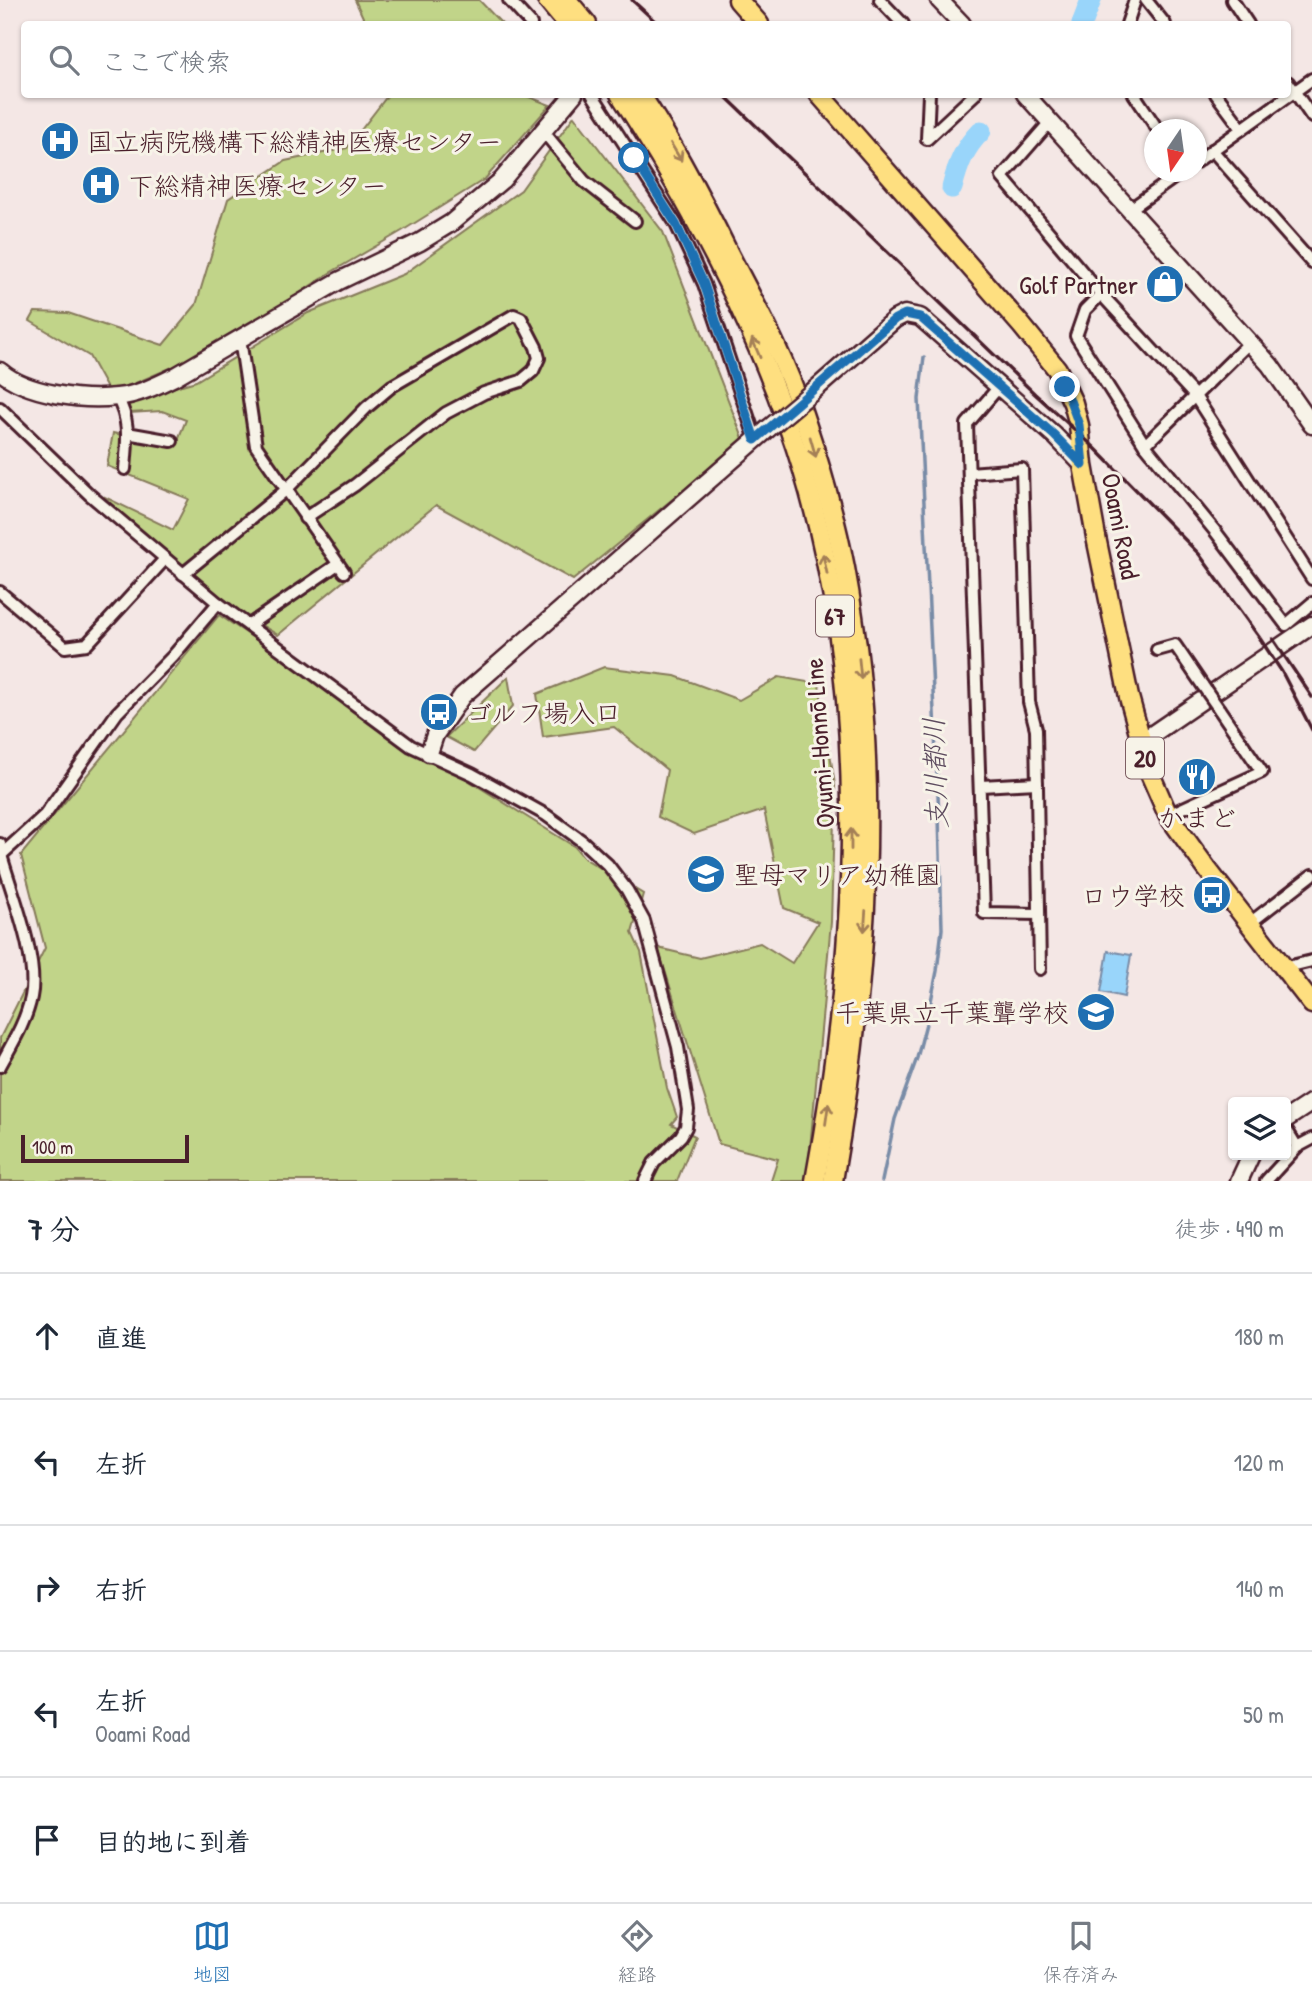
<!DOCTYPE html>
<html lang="ja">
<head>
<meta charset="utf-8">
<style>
	:root { --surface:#fff; --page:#f2f2f3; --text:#1f2937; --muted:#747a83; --line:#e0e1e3; --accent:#1f6fb2 }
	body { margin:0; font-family:"Patrick Hand","Klee One",sans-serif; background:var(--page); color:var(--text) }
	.controls { position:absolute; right:21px; bottom:21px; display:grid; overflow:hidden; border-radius:7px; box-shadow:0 2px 5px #0004 }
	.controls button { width:63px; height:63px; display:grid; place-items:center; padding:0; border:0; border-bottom:2px solid var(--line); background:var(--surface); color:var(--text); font:35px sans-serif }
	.compass { position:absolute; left:1144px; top:119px; width:63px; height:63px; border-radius:50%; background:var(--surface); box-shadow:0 2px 5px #0004; rotate:193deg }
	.scale { position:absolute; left:21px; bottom:18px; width:168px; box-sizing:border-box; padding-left:7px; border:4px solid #4a1f2b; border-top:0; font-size:19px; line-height:24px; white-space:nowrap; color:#4a1f2b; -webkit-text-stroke:5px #f7f3e8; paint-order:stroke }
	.stop { position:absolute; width:21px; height:21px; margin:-16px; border:5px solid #1f6fb2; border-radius:50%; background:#fff }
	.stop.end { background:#1f6fb2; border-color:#fff; box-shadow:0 2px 7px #0008 }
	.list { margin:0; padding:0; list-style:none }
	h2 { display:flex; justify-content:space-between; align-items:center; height:91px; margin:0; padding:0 28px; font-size:30px }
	h2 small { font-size:23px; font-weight:400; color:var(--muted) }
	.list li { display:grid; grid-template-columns:46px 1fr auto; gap:21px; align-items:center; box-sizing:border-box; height:126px; padding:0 28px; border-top:2px solid var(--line) }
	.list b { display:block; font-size:26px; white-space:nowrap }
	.list p { margin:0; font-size:23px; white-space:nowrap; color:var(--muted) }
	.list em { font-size:23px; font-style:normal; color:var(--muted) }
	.icon { flex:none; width:38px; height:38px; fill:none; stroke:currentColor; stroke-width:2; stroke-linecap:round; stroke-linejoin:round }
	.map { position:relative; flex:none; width:1312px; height:1181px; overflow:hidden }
	.search { position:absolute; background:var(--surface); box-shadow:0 2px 5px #0004; left:21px; right:21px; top:21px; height:77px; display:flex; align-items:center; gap:18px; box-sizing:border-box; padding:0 24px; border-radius:7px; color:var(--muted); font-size:26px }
	.sheet { height:721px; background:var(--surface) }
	nav { display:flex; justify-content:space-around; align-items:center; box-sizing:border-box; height:98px; border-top:2px solid var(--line); background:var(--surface); font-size:19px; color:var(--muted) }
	nav a { display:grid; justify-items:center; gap:4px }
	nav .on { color:var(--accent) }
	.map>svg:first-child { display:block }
	.green { fill:#c1d489; stroke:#867a5a; stroke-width:2 }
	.water { fill:#99d5fa; stroke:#798ca7; stroke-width:2 }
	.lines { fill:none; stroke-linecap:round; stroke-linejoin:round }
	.stream { stroke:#798ca7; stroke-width:3.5 }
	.river { stroke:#99d5fa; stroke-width:21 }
	.street-casing { stroke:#4a1f2b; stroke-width:16 }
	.secondary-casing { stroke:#4a1f2b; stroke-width:21 }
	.primary-casing { stroke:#4a1f2b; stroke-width:23 }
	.street { stroke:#f7f3e8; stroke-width:10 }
	.secondary { stroke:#f7f3e8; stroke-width:16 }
	.primary { stroke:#fedf80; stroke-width:18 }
	.rail { stroke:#4a1f2b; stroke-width:3.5 }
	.street-bridge-casing { stroke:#4a1f2b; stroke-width:16; stroke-linecap:butt }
	.secondary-bridge-casing { stroke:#4a1f2b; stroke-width:21; stroke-linecap:butt }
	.street-bridge { stroke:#f7f3e8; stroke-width:10 }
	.secondary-bridge { stroke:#f7f3e8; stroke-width:16 }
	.oneway { stroke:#a47f56 }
	.route { stroke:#1f6fb2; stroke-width:9 }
	.labels { text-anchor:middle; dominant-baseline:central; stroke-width:6; stroke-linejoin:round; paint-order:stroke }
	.shield { fill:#f7f3e8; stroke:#7e5f64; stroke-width:2 }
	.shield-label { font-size:24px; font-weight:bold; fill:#4a1f2b }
	.poi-label { font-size:26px; fill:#4a1f2b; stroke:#f7f3e8; text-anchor:start }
	.street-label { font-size:26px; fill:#4a1f2b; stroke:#f7f3e8 }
	.water-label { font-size:28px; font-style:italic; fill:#5e4c5f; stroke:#f7f3e8 }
</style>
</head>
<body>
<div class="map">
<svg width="1312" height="1181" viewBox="0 0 1312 1181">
	<rect width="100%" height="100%" fill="#f4e7e5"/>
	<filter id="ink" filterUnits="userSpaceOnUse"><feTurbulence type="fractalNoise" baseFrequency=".0143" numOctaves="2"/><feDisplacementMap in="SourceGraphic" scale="14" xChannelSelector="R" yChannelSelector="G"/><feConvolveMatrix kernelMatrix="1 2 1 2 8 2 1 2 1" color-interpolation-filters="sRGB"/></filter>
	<g filter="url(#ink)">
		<!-- green -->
		<g class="green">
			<path d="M355,0H479L502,24H366Z"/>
			<path d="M388,95H524L550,105L485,179L402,231L328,274L217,348L110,394L89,356L30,321L35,312L68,313L163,345L196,305L228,199L285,161L347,148Z"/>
			<path d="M574,116L663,232L744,441L573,580L436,505L278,635L233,608L105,509V497L173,530L189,499L107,466L113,433L175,447L186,420L162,411L129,413L125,401L196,381L308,313L404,274L521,190Z"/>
			<path d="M219,615L471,782L575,847L584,858L643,894L632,933L641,952L667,1088L677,1117L671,1124L695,1136L677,1181H0V1038L45,948L21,855Z"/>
			<path d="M604,667L675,676L739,700L779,677L819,684L835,785L831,922L807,1181H771L778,1159L719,1144L658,948L700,958L760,943L792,963L818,922L784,908L764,810L694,834L658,817L667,770L614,727L543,737L537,694Z"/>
			<path d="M508,677L513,706L474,752L446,737Z"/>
		</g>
		<!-- water -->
		<path class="water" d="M1108,951L1131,955L1124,997L1101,992Z"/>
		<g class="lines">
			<!-- stream -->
			<path class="stream" d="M882,1181L895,1119L917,1058L928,1016L937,971L942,929L939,816L919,399L924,357"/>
			<!-- river -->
			<g class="river">
				<path d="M1082,24L1091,0"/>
				<path d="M952,188C958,164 964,148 981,131"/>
			</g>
			<defs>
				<g id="street">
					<path d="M509,0L531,24"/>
					<path d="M880,0L903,24"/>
					<path d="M1146,0L1165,24"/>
					<path d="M1232,0L1248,24"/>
					<path d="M1127,24L1135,0"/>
					<path d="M1288,82L1312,117"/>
					<path d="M592,94L676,224L704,284L756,440"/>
					<path d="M929,94L927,139L975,94"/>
					<path d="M1134,94L1158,130"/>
					<path d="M1216,94L1242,129"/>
					<path d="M1050,122L1002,177L1101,294L1195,396L1312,579"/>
					<path d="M543,131L584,181L635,221"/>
					<path d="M1212,150L1312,263"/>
					<path d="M1196,162L1312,79"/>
					<path d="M1129,210L1182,172"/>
					<path d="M1101,294L1085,310L1076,336L1145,445L1215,531L1286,625L1312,603"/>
					<path d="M240,339L256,446L344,572"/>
					<path d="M998,388L967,424L984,913L1039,914"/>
					<path d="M117,397C131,422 127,442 125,469"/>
					<path d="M0,408L90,495L218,603L411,746L472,774L546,815L582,841L608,865L627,890L644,921L678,1047L688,1110L686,1127L681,1136L654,1163L645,1181"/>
					<path d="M127,433L172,441"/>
					<path d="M1145,445L1250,342"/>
					<path d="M969,473L1022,469L1029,702L1036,729L1040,969"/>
					<path d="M183,574L286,490L367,407L392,386L514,315L521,318L536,347L539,358L533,371L521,381L484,393L446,413L355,485L305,518"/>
					<path d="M0,592L65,647L87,644L165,559"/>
					<path d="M249,625L338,564"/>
					<path d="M1157,650L1175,645L1203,686"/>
					<path d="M981,786L1037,783"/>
					<path d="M1168,815L1262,772L1219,709"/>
					<path d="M0,844L1,855C12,894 39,959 31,997C26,1022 12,1044 0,1066"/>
					<path d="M1,855L45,815L117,713L173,656L218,603"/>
					<path d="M1250,923L1312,875"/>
					<path d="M1283,968L1312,961"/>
					<path d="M1286,1129L1297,1147"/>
					<path d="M1266,1181L1297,1147L1312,1139"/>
				</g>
				<g id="secondary">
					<path d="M939,0L962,24"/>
					<path d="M1025,94L1270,365L1312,425"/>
					<path d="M0,371C26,394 83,401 117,397C137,395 156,386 174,377L339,281L420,242L451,223L502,180L574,94"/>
					<path d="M811,393L895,319L905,314L920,317L1054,435L1083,465"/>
					<path d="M1141,742L1312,625"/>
					<path d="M429,753L435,735L462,696L769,428"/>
					<path d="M1286,1119L1312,1102"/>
					<path d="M1239,1181L1251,1155"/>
				</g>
				<g id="primary">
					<path d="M547,0L567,24"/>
					<path d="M567,0L587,24"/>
					<path d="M738,0L759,24"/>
					<path d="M620,94C686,196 748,311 788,425C874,667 861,932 815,1181"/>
					<path d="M640,94C674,145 702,199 729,254C756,306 785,358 803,414C820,464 835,516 845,568C883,772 868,978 833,1181"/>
					<path d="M819,94L1022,326L1057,369L1073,403L1079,425L1083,465L1096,537L1129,697L1151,776L1168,815L1207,869L1312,1004"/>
				</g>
			</defs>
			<!-- street casing -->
			<use href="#street" class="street-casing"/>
			<!-- secondary casing -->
			<use href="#secondary" class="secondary-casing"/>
			<!-- primary casing -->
			<use href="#primary" class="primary-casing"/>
			<!-- street -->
			<use href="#street" class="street"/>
			<!-- secondary -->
			<use href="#secondary" class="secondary"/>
			<!-- primary -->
			<use href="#primary" class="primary"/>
			<!-- rail -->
			<g class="rail">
				<path d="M632,0L658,24"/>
				<path d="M723,94L1035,394L1094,447L1199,554L1259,637L1282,672L1312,730"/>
				<path d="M1273,639L1312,697"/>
			</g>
			<defs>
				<path id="street-bridge" d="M1203,686L1219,709"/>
				<path id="secondary-bridge" d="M769,428L811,393"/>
			</defs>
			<!-- street-bridge casing -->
			<use href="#street-bridge" class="street-bridge-casing"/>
			<!-- secondary-bridge casing -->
			<use href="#secondary-bridge" class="secondary-bridge-casing"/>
			<!-- street-bridge -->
			<use href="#street-bridge" class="street-bridge"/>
			<!-- secondary-bridge -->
			<use href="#secondary-bridge" class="secondary-bridge"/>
		</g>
		<!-- one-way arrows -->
		<defs><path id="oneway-shaft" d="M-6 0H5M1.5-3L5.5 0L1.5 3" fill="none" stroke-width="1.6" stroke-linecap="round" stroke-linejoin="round" transform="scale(1.75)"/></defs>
		<g class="oneway">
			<use href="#oneway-shaft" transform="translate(676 152) rotate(59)"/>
			<use href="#oneway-shaft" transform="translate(756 348) rotate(-113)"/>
			<use href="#oneway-shaft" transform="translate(813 447) rotate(74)"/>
			<use href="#oneway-shaft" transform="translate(825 564) rotate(-102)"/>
			<use href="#oneway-shaft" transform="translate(860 669) rotate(84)"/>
			<use href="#oneway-shaft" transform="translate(851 839) rotate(-90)"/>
			<use href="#oneway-shaft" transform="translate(865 921) rotate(94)"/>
			<use href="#oneway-shaft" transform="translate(827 1114) rotate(-82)"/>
		</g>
	</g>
	<g class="lines" filter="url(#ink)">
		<!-- route -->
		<path class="route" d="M634,158L676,224L704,284L755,440L895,319L905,314L920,317L1054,435L1083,465L1079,425L1065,387"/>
	</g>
	<!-- icons -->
	<defs>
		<symbol id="hospital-disc" viewBox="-11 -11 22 22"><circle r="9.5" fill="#1f6fb2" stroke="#f7f3e8"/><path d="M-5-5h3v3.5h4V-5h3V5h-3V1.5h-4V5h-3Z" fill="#fff"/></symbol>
		<symbol id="shop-disc" viewBox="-11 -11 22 22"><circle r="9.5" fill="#1f6fb2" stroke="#f7f3e8"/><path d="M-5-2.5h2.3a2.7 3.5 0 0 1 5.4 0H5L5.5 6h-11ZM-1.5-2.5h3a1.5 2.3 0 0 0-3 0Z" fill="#fff"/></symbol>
		<symbol id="bus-disc" viewBox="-11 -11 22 22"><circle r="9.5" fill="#1f6fb2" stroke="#f7f3e8"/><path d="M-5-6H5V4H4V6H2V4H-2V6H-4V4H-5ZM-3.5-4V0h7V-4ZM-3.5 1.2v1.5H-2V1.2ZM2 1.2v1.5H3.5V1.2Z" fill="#fff"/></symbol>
		<symbol id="restaurant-disc" viewBox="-11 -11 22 22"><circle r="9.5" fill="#1f6fb2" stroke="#f7f3e8"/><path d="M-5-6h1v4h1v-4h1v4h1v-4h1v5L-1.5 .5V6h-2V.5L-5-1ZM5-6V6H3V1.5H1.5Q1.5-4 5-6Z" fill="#fff"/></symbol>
		<symbol id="school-disc" viewBox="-11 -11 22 22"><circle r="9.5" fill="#1f6fb2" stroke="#f7f3e8"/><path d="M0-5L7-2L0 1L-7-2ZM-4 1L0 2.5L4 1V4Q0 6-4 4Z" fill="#fff"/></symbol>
	</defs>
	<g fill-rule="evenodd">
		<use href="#hospital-disc" x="38" y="119" width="44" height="44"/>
		<use href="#hospital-disc" x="79" y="163" width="44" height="44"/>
		<use href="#shop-disc" x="1143" y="262" width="44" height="44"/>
		<use href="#bus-disc" x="417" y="690" width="44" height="44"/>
		<use href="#restaurant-disc" x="1175" y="755" width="44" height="44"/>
		<use href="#school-disc" x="684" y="852" width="44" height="44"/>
		<use href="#bus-disc" x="1190" y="873" width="44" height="44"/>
		<use href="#school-disc" x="1074" y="990" width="44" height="44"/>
	</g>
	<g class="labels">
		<!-- shield labels -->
		<g class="shield">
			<rect x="816" y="595.5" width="38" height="41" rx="5"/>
			<rect x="1126" y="737.5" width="38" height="41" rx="5"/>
		</g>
		<g class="shield-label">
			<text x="835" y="616">67</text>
			<text x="1145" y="758">20</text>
		</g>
		<!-- poi labels -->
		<g class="poi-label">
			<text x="87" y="141">国立病院機構下総精神医療センター</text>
			<text x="128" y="185">下総精神医療センター</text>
			<text x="1138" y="284" text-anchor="end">Golf Partner</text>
			<text x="466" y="712">ゴルフ場入口</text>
			<text x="1197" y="817" text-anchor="middle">かまど</text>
			<text x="733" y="874">聖母マリア幼稚園</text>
			<text x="1185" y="895" text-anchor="end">ロウ学校</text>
			<text x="1069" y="1012" text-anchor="end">千葉県立千葉聾学校</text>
		</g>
		<!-- street labels -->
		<g class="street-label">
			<text transform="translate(1121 526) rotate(79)">Ooami Road</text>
			<text transform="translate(819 743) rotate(-94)">Oyumi-Honnō Line</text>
		</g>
		<!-- water labels -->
		<g class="water-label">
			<text transform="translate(935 773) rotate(-92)">支川都川</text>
		</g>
	</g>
</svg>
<div class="controls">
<button><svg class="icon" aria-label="layers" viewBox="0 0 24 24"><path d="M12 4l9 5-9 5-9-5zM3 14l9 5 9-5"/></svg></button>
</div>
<svg class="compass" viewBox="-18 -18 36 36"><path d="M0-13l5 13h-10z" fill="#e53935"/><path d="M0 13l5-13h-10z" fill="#747a83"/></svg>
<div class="scale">100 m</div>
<div class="stop" style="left:634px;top:158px"></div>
<div class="stop end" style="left:1065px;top:387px"></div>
<div class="search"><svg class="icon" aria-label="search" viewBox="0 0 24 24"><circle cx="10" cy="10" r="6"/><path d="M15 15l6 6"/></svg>ここで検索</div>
</div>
<section class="sheet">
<h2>7 分<small>徒歩 · 490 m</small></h2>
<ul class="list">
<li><svg class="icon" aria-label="ahead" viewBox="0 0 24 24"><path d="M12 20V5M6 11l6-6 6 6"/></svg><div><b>直進</b></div><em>180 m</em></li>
<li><svg class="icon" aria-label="left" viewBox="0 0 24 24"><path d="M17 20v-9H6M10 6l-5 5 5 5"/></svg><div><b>左折</b></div><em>120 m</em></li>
<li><svg class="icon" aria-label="right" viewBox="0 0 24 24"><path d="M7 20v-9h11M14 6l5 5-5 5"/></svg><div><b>右折</b></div><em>140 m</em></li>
<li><svg class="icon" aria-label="left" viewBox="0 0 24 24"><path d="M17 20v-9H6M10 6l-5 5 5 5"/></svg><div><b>左折</b><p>Ooami Road</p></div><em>50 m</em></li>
<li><svg class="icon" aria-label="arrive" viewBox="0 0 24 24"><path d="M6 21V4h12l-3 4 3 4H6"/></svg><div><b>目的地に到着</b></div></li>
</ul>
</section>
<nav>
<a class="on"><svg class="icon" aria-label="map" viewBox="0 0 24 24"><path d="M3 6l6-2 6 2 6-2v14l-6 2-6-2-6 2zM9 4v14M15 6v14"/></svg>地図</a>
<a><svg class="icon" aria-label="directions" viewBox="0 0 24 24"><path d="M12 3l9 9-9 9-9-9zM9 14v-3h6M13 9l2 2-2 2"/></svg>経路</a>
<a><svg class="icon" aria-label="saved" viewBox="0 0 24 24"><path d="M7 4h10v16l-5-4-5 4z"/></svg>保存済み</a>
</nav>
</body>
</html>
